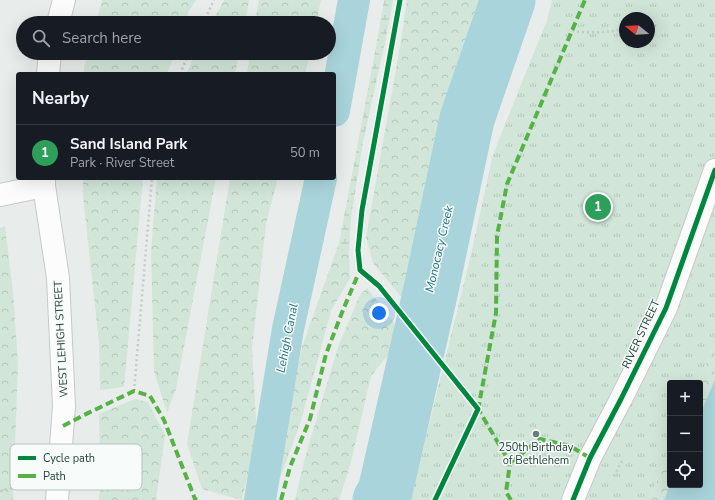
<!DOCTYPE html>
<html lang="en">
<head>
<meta charset="utf-8">
<style>
	:root { --surface:#171b24; --page:#242831; --text:#f1f3f6; --muted:#9ea1a6; --line:#363941; --accent:#ea580c }
	body { margin:0; font-family:"Nunito Sans",sans-serif; background:var(--page); color:var(--text) }
	.controls { position:absolute; right:12px; bottom:12px; display:grid; overflow:hidden; border-radius:4px; box-shadow:0 4px 16px #0002 }
	.controls button { width:36px; height:36px; display:grid; place-items:center; padding:0; border:0; border-bottom:1px solid var(--line); background:var(--surface); color:var(--text); font:20px sans-serif }
	.compass { position:absolute; left:619px; top:12px; width:36px; height:36px; border-radius:50%; background:var(--surface); box-shadow:0 4px 16px #0002; rotate:288deg }
	.you { position:absolute; left:379px; top:313px; width:14px; height:14px; margin:-10px; border:3px solid #fff; border-radius:50%; background:#1a73e8; box-shadow:0 0 0 6px #1a73e833 }
	.badge { display:grid; place-items:center; width:26px; height:26px; border-radius:50%; background:var(--accent); color:#fff; font-size:13px; font-weight:700 }
	.pin { position:absolute; translate:-50% -50%; border:2px solid #fff; box-shadow:0 1px 4px #0006 }
	.list { margin:0; padding:0; list-style:none }
	h2 { display:flex; justify-content:space-between; align-items:center; height:52px; margin:0; padding:0 16px; font-size:17px }
	h2 small { font-size:13px; font-weight:400; color:var(--muted) }
	.list li { display:grid; grid-template-columns:26px 1fr auto; gap:12px; align-items:center; box-sizing:border-box; height:56px; padding:0 16px; border-top:1px solid var(--line) }
	.list b { display:block; font-size:15px; white-space:nowrap }
	.list p { margin:0; font-size:13px; white-space:nowrap; color:var(--muted) }
	.list em { font-size:13px; font-style:normal; color:var(--muted) }
	.icon { flex:none; width:22px; height:22px; fill:none; stroke:currentColor; stroke-width:2; stroke-linecap:round; stroke-linejoin:round }
	.map { position:relative; flex:none; width:715px; height:500px; overflow:hidden }
	.search { position:absolute; background:var(--surface); box-shadow:0 4px 16px #0002; left:16px; top:16px; width:320px; height:44px; display:flex; align-items:center; gap:10px; box-sizing:border-box; padding:0 14px; border-radius:22px; color:var(--muted); font-size:15px }
	.panel { position:absolute; background:var(--surface); box-shadow:0 4px 16px #0002; left:16px; top:72px; width:320px; height:108px; border-radius:4px }
	.map>svg:first-child { display:block }
	.forest { fill:url(#forest-crowns) }
	.wetland { fill:url(#wetland-marsh) }
	.park { fill:url(#park-tufts); fill-rule:evenodd }
	.water { fill:#a9d4db }
	.lines { fill:none; stroke-linecap:round; stroke-linejoin:round }
	.canal { stroke:#a9d4db; stroke-width:32 }
	.river { stroke:#a9d4db; stroke-width:55 }
	.minor-casing { stroke:#c5cac8; stroke-width:24 }
	.path { stroke:#c3ccca; stroke-width:2.5; stroke-dasharray:2 3; stroke-linecap:butt }
	.minor { stroke:#fcfcfc; stroke-width:22 }
	.quiet { stroke:#55b346; stroke-width:4; stroke-dasharray:8 4; stroke-linecap:butt }
	.cycleway-casing { stroke:#f7fbf9; stroke-width:8 }
	.cycleway { stroke:#00873e; stroke-width:5 }
	.poi-dot { fill:#697e78; stroke:#f7fbf9; stroke-width:1.5 }
	.labels { text-anchor:middle; dominant-baseline:central; stroke-width:3; stroke-linejoin:round; paint-order:stroke }
	.street-label { font-size:11px; fill:#24423a; stroke:#f7fbf9 }
	.poi-label { font-size:11px; fill:#24423a; stroke:#f7fbf9 }
	.water-label { font-size:12px; font-style:italic; fill:#1c6f80; stroke:#f7fbf9 }
	.key { fill:#f7fbf9; stroke:#b8c4c0; stroke-width:1 }
	.key-label { font-size:11px; fill:#24423a }
</style>
</head>
<body>
<div class="map">
<svg width="715" height="500" viewBox="0 0 715 500">
	<defs>
		<pattern id="forest-crowns" width="20" height="18" patternUnits="userSpaceOnUse"><rect width="20" height="18" fill="#d1e6d8"/><path d="M2 6a3 3 0 1 1 6 0M12 15a3 3 0 1 1 6 0" fill="none" stroke="#b3c6ba"/></pattern>
		<pattern id="wetland-marsh" width="20" height="14" patternUnits="userSpaceOnUse"><rect width="20" height="14" fill="#d1e6d8"/><path d="M1 5h8M5 5V1M11 12h8M15 12V8" fill="none" stroke="#b3c6ba"/></pattern>
		<pattern id="park-tufts" width="24" height="20" patternUnits="userSpaceOnUse"><rect width="24" height="20" fill="#d1e6d8"/><path d="M3 7l-1-3M5 7V3M7 7l1-3M15 17l-1-3M17 17v-4M19 17l1-3" fill="none" stroke="#b3c6ba"/></pattern>
	</defs>
	<rect width="100%" height="100%" fill="#e8edeb"/>
	<!-- forest -->
	<g class="forest">
		<path d="M102,0H196L189,11L185,23H96Z"/>
		<path d="M224,0H249L245,23H212Z"/>
		<path d="M259,0H321L316,23H255Z"/>
		<path d="M407,0H494L480,52L443,128L435,216L408,305L373,263L366,237L400,47Z"/>
		<path d="M88,53H175L167,74H84V67Z"/>
		<path d="M196,53H239L235,74H186Z"/>
		<path d="M250,53H310L305,74H247Z"/>
		<path d="M83,178H143L124,387L100,390L99,343L83,196Z"/>
		<path d="M157,178H216L176,389L167,413L154,371L151,250Z"/>
		<path d="M230,178H278L266,224L252,349L257,437L242,500L202,489L187,444Z"/>
		<path d="M5,226L13,292L18,364L13,500H0V228Z"/>
		<path d="M339,243L349,252L350,278L331,311L301,421L272,500L302,347Z"/>
		<path d="M367,288L404,336L371,376L351,462L339,500H295L304,461L338,347L360,295Z"/>
		<path d="M715,343V379L700,415V383H698Z"/>
		<path d="M135,399L148,402L165,435L156,500H99L100,466L99,414Z"/>
		<path d="M670,449V485L664,500H649Z"/>
	</g>
	<!-- wetland -->
	<path class="wetland" d="M384,0H393L387,33L363,142L351,218L349,252L339,243L375,52Z"/>
	<!-- park -->
	<path class="park" d="M552,0H715V343L698,383H670V449L649,500H410L470,259L493,154L547,20ZM625,18H649V42H625Z"/>
	<!-- water -->
	<path class="water" d="M715,379V500H664L670,485H700V415Z"/>
	<g class="lines">
		<!-- canal -->
		<g class="canal">
			<path d="M334,111L354,0"/>
			<path d="M260,500L288,329L321,178"/>
		</g>
		<!-- river -->
		<path class="river" d="M380,500L385,492L432,285L467,119L508,0"/>
		<defs>
			<g id="minor">
				<path d="M58,23L64,0"/>
				<path d="M48,74L50,53"/>
				<path d="M44,178V186L58,278L64,406L57,500"/>
				<path d="M0,195L44,186"/>
				<path d="M573,500L590,458L621,399L666,308L715,170"/>
			</g>
		</defs>
		<!-- minor casing -->
		<use href="#minor" class="minor-casing"/>
		<!-- path -->
		<g class="path">
			<path d="M203,23L214,0"/>
			<path d="M572,31C590,33 607,33 625,29"/>
			<path d="M180,74L189,53"/>
			<path d="M134,391L152,178"/>
			<path d="M614,476L622,461"/>
			<path d="M0,491L18,487"/>
		</g>
		<!-- minor -->
		<use href="#minor" class="minor"/>
		<!-- quiet -->
		<g class="quiet">
			<path d="M477,407L510,463L506,492L511,500"/>
			<path d="M478,410L496,313L497,236L507,184L585,0"/>
			<path d="M63,426L84,415L134,391L150,396L164,420L195,499L197,500"/>
			<path d="M510,463L540,439L570,446L590,458"/>
			<path d="M281,500L290,467L310,419L326,354L343,310L360,270"/>
		</g>
		<defs>
			<g id="cycleway">
				<path d="M400,0L362,210L358,250L360,270L379,286L478,409L435,500"/>
				<path d="M573,500L590,458L621,399L666,308L715,170"/>
			</g>
		</defs>
		<!-- cycleway casing -->
		<use href="#cycleway" class="cycleway-casing"/>
		<!-- cycleway -->
		<use href="#cycleway" class="cycleway"/>
	</g>
	<!-- markers -->
	<circle class="poi-dot" cx="536" cy="434" r="4"/>
	<g class="labels">
		<!-- street labels -->
		<g class="street-label">
			<text transform="translate(641 334) rotate(-65)">RIVER STREET</text>
			<text transform="translate(61 339) rotate(-93)">WEST LEHIGH STREET</text>
		</g>
		<!-- poi labels -->
		<g class="poi-label">
			<text x="536" y="447">250th Birthday<tspan x="536" dy="13">of Bethlehem</tspan></text>
		</g>
		<!-- water labels -->
		<g class="water-label">
			<text transform="translate(439 249) rotate(-77)">Monocacy Creek</text>
			<text transform="translate(287 338) rotate(-79)">Lehigh Canal</text>
		</g>
	</g>
	<!-- legend -->
	<rect x="10" y="444" width="132" height="46" rx="6" class="key"/>
	<rect x="18" y="456" width="18" height="4" fill="#00873e"/>
	<rect x="18" y="474" width="18" height="4" fill="#55b346"/>
	<g class="key-label">
		<text x="43" y="462">Cycle path</text>
		<text x="43" y="480">Path</text>
	</g>
</svg>
<div class="controls">
<button>+</button>
<button>−</button>
<button><svg class="icon" aria-label="locate" viewBox="0 0 24 24"><circle cx="12" cy="12" r="6"/><path d="M12 2v4M12 18v4M2 12h4M18 12h4"/></svg></button>
</div>
<svg class="compass" viewBox="-18 -18 36 36"><path d="M0-13l5 13h-10z" fill="#e53935"/><path d="M0 13l5-13h-10z" fill="#9ea1a6"/></svg>
<div class="you"></div>
<div class="pin badge" style="left:598px;top:207px;background:#2e9e5b">1</div>
<div class="search"><svg class="icon" aria-label="search" viewBox="0 0 24 24"><circle cx="10" cy="10" r="6"/><path d="M15 15l6 6"/></svg>Search here</div>
<section class="panel">
<h2>Nearby<small></small></h2>
<ul class="list">
<li><span class="badge" style="background:#2e9e5b">1</span><div><b>Sand Island Park</b><p>Park · River Street</p></div><em>50 m</em></li>
</ul>
</section>
</div>
</body>
</html>
